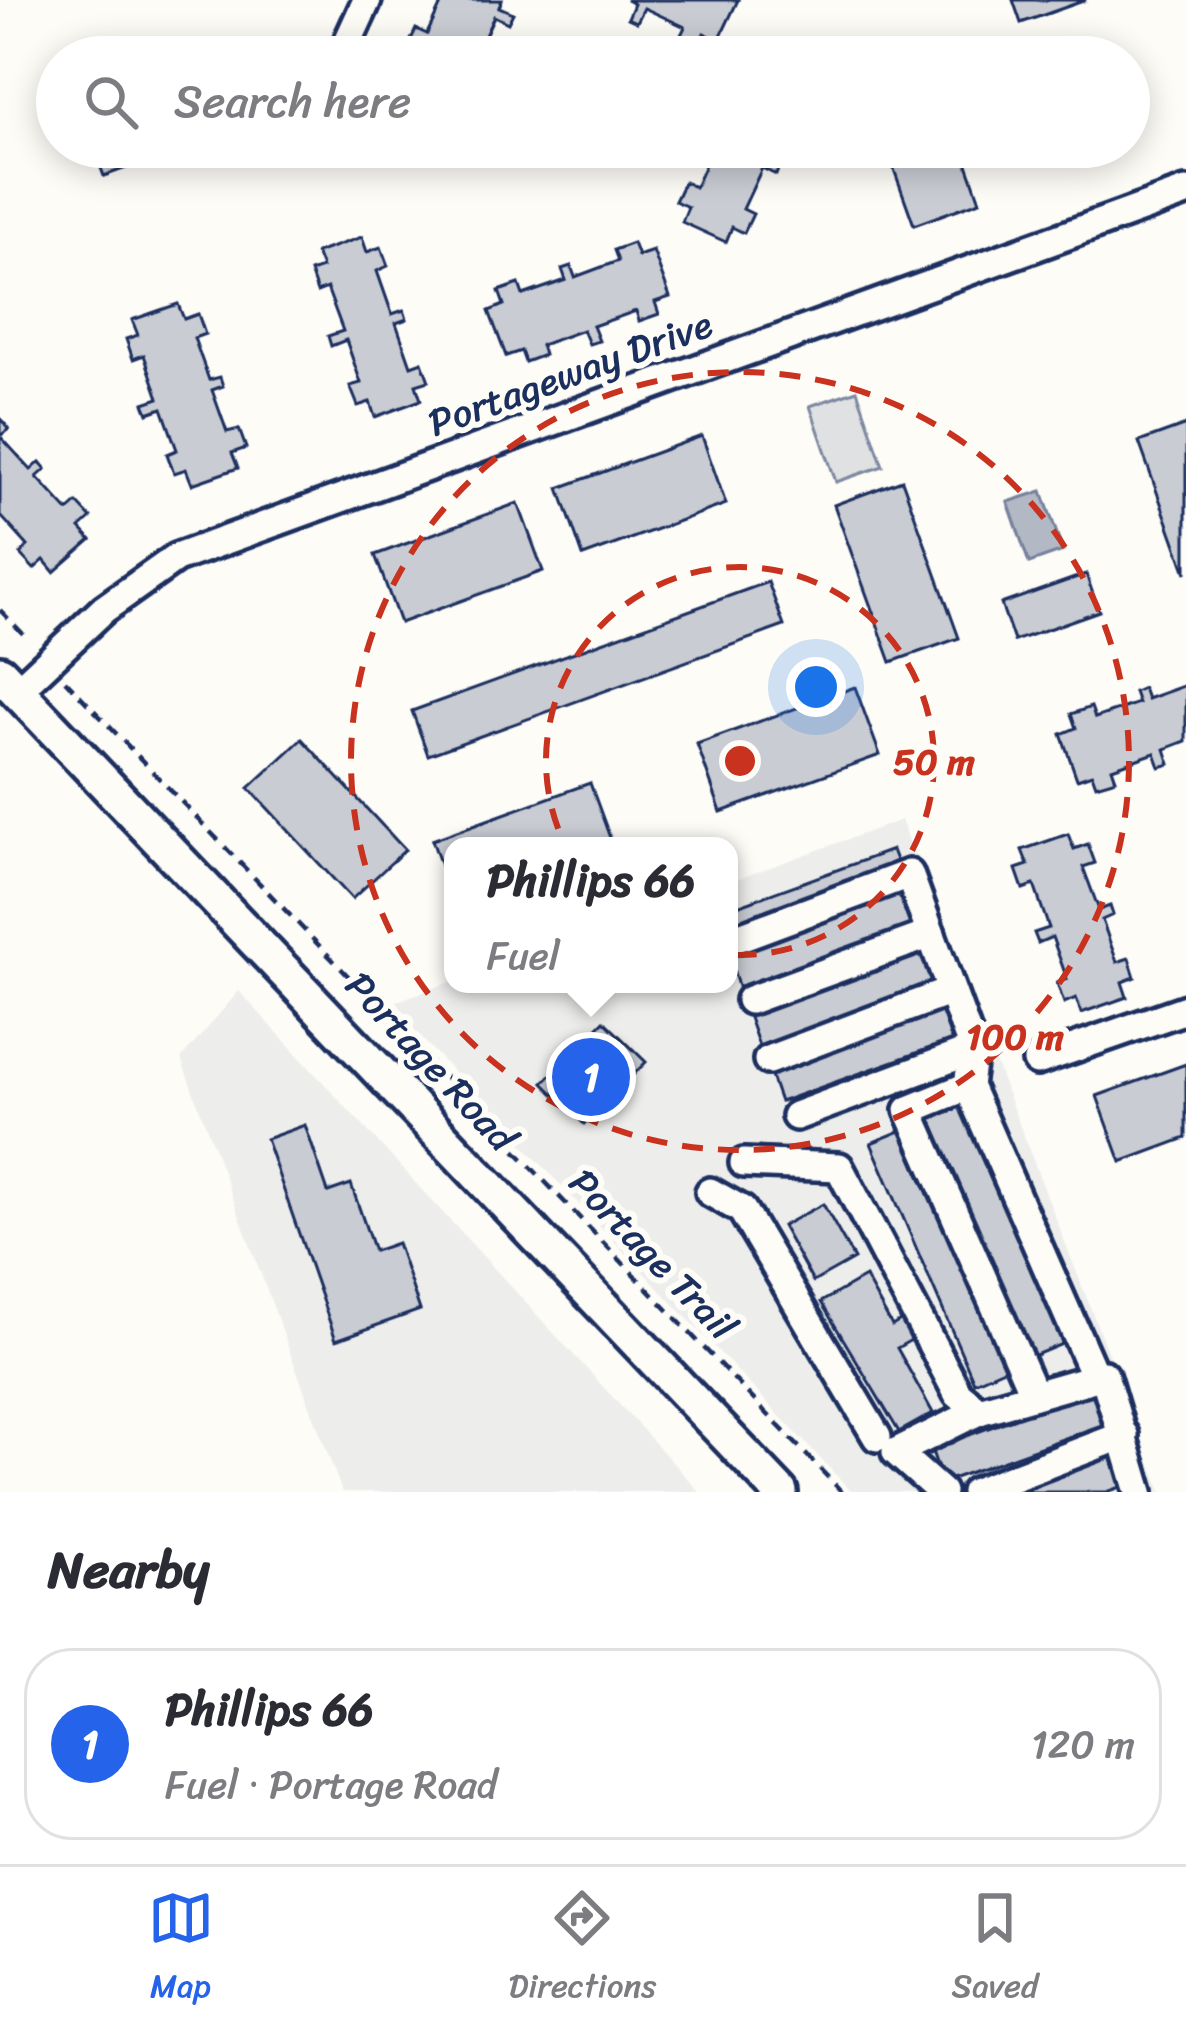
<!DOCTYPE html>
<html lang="en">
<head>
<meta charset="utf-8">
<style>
	:root { --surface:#fff; --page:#f2f2f3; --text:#2b2b33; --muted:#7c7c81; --line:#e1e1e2; --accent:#2563eb }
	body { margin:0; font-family:Sriracha,sans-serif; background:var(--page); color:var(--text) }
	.you { position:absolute; left:816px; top:687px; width:42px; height:42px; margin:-30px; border:9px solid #fff; border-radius:50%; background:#1a73e8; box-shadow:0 0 0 18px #1a73e833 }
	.badge { display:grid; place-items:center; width:78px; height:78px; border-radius:50%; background:var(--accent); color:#fff; font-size:39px; font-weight:700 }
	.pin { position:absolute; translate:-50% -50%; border:6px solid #fff; box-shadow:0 3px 12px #0006 }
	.popup { position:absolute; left:444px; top:837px; width:294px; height:156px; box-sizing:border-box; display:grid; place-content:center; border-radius:24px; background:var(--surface); filter:drop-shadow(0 3px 9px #0005); font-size:39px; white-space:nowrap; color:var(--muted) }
	.popup b { font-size:45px; color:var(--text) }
	.popup::after { content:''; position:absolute; left:50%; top:100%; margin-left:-24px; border:24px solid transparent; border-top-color:var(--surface) }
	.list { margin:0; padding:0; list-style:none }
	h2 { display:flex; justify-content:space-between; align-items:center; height:156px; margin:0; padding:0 48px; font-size:51px }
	h2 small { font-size:39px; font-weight:400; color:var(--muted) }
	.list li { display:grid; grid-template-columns:78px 1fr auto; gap:36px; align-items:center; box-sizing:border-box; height:192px; margin:0 24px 24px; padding:0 24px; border:3px solid var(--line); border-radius:48px }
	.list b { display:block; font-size:45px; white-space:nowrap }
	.list p { margin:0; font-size:39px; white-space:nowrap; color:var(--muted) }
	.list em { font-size:39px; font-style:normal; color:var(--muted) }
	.icon { flex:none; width:66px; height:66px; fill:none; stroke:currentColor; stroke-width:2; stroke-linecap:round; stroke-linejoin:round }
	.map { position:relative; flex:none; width:1186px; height:1492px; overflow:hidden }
	.search { position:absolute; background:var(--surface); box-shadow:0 6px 30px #0003; left:36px; right:36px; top:36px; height:132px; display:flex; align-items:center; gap:30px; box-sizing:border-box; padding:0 42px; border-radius:66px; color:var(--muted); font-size:45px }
	.sheet { height:372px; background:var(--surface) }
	nav { display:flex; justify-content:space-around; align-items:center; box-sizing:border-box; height:168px; border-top:3px solid var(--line); background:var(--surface); font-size:33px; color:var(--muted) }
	nav a { display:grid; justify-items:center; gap:6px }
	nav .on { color:var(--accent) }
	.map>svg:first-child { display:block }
	.built { fill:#edeeec }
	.green { fill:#e0e1e3; stroke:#7e88a0; stroke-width:3 }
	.water { fill:#b3b8c5; stroke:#76819c; stroke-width:3 }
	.building { fill:#c9ccd3; stroke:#1b2f5e; stroke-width:3 }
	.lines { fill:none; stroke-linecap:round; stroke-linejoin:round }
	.minor-casing { stroke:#1b2f5e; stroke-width:36 }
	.major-casing { stroke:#1b2f5e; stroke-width:42 }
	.path { stroke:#1b2f5e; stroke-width:4.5; stroke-dasharray:12 9; stroke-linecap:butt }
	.minor { stroke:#fdfcf7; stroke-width:27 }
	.major { stroke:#fdfcf7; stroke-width:33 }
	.ring { fill:none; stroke:#c8321e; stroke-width:6; stroke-dasharray:21 15 }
	.labels { text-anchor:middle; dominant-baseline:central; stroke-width:12; stroke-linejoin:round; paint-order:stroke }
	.street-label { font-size:39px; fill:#1b2f5e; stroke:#fdfcf7 }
	.centre { fill:#c8321e; stroke:#fdfcf7; stroke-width:6 }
	.ring-label { font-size:36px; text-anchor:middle; font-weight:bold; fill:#c8321e; stroke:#fdfcf7; stroke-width:12; stroke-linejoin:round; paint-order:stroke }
</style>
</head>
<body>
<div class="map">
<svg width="1186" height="1492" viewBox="0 0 1186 1492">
	<rect width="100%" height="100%" fill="#fdfcf7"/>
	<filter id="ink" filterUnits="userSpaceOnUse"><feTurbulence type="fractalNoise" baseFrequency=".00833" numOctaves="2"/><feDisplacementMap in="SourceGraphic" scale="24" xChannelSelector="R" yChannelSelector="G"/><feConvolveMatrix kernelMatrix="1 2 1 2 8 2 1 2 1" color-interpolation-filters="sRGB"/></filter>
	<g filter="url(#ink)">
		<!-- built -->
		<g class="built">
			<path d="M901,820L1162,1492H852L389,1004L453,981L729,984V882Z"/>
			<path d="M239,991L700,1492H342L181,1059Z"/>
		</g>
		<!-- green -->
		<path class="green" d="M857,390L883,466L836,482L810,406Z"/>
		<!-- water -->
		<path class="water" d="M1042,491L1063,551L1029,563L1008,502Z"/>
		<!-- building -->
		<g class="building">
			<path d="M443,0H502L499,7L513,13L508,23L494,16L475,57H419L407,48L416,29L427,34Z"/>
			<path d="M626,0H738L719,40L704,33L699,45L680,37L685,27L644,8L637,22L628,18L634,4Z"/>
			<path d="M1013,0H1086L1021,23Z"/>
			<path d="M93,147H184L104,176Z"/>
			<path d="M713,147H772L766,159L780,165L776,175L762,168L743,209L753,214L744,233L732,227L726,242L682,222L688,207L675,201L684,182L695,187Z"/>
			<path d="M886,147H961L980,201L914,225Z"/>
			<path d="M362,237L367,252L381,247L388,266L377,271L392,314L404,310L407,319L396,323L411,366L422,362L429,381L416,385L421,400L375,417L370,402L358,406L350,386L361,383L346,340L331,346L328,336L343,331L327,288L317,292L310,272L322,268L316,253Z"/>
			<path d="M633,243L638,256L653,251L670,297L655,302L659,314L639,321L636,311L593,326L599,341L589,344L583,330L541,345L544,355L525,362L521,351L506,356L489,311L504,305L499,291L519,284L523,295L566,280L562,269L571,266L575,277L618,261L614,250Z"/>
			<path d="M178,304L184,319L198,314L205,334L194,338L209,380L220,377L223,386L212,390L227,432L239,429L246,448L232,453L238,468L192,484L186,469L174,473L167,454L177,450L162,408L148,413L144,403L159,398L144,355L133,359L126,339L138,335L132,320Z"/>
			<path d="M0,418L9,429L0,436L31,470L40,462L46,469L37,477L68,511L77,503L91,518L80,528L91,540L54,572L44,560L34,569L20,554L28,546L0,515Z"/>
			<path d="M1186,425V573L1139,442Z"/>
			<path d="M702,436L726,504L583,556L559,488Z"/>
			<path d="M902,480L959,638L891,662L834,505Z"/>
			<path d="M518,503L543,571L400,623L375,555Z"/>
			<path d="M1086,574L1099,611L1014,641L1001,604Z"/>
			<path d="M768,582L784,626L428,755L412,711Z"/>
			<path d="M1186,685V741L1165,749L1170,764L1160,767L1155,753L1112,768L1116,779L1096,785L1092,774L1077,779L1061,734L1076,728L1071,714L1091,707L1095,718L1138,703L1134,692L1143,688L1147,699Z"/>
			<path d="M855,687L880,755L721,812L697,744Z"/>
			<path d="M302,739L405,850L352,899L249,788Z"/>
			<path d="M590,783L613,846H453V900L432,840Z"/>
			<path d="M1068,834L1074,849L1088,844L1095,863L1083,867L1099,910L1110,906L1113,915L1102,920L1117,962L1129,958L1135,977L1122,982L1127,997L1081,1013L1076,998L1064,1003L1057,983L1067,979L1052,937L1038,943L1034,933L1049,928L1034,885L1023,889L1016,869L1028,865L1022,850Z"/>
			<path d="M892,850L899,868L729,929V909Z"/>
			<path d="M905,891L917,925L739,990L729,955Z"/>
			<path d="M925,947L938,981L759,1046L747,1012Z"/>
			<path d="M946,1003L958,1038L780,1102L768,1068Z"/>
			<path d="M604,1021L646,1062L584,1124L543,1083Z"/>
			<path d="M1186,1064V1138L1121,1162L1097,1096Z"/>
			<path d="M964,1102L1067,1342L1033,1356L930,1117Z"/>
			<path d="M305,1125L328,1192L351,1184L374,1251L397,1243L420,1310L336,1340L266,1139Z"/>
			<path d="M905,1129L1008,1367L974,1382L871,1143Z"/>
			<path d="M823,1204L854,1259L813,1282L782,1226Z"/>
			<path d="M865,1277L892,1326L902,1320L913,1339L897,1348L933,1413L899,1432L821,1302Z"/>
			<path d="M1098,1388L1110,1422L943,1482L931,1449Z"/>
			<path d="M1120,1450L1132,1483L1107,1492H1003Z"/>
		</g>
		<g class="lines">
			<defs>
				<g id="minor">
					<path d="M345,48L367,0"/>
					<path d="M17,691L104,609L176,558L1186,192"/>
					<path d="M729,941L909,874L973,1050L968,1086"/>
					<path d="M750,1000L931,934"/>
					<path d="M768,1060L951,991"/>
					<path d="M1037,1061L1186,1009"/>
					<path d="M796,1116L973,1050"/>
					<path d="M744,1163L839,1167L958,1394L979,1411"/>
					<path d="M710,1192L742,1210L877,1437"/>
					<path d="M1034,1395L909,1110L968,1086L1095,1377"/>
					<path d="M941,1492L896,1452L979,1411L1104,1375L1139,1492"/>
					<path d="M975,1492L1124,1435"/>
				</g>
				<path id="major" d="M0,673L780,1492"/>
			</defs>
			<!-- minor casing -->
			<use href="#minor" class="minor-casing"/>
			<!-- major casing -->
			<use href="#major" class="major-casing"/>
			<!-- path -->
			<g class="path">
				<path d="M0,610L29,640"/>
				<path d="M65,680L842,1492"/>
			</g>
			<!-- minor -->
			<use href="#minor" class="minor"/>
			<!-- major -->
			<use href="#major" class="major"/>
		</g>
	</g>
	<!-- distance rings -->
	<g class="ring">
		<circle cx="740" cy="761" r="194"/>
		<circle cx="740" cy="761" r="389"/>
	</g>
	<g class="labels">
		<!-- street labels -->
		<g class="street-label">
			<text transform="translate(570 373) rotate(-20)">Portageway Drive</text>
			<text transform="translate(431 1061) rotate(47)">Portage Road</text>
			<text transform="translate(653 1254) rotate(46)">Portage Trail</text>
		</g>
	</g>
	<circle cx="740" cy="761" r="18" class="centre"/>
	<g class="ring-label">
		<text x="934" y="774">50 m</text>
		<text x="1015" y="1049">100 m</text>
	</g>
</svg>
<div class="you"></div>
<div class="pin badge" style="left:591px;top:1077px">1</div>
<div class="popup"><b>Phillips 66</b>Fuel</div>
<div class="search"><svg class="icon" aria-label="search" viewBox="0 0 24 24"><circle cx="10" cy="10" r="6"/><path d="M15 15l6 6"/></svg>Search here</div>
</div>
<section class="sheet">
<h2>Nearby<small></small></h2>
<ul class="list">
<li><span class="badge">1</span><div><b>Phillips 66</b><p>Fuel · Portage Road</p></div><em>120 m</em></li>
</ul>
</section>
<nav>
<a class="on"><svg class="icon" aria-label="map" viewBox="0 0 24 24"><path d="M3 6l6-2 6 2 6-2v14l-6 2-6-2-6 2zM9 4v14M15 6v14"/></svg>Map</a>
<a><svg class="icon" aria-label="directions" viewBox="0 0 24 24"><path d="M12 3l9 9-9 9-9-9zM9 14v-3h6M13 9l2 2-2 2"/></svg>Directions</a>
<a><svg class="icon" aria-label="saved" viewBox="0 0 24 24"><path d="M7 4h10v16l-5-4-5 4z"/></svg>Saved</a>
</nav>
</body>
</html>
